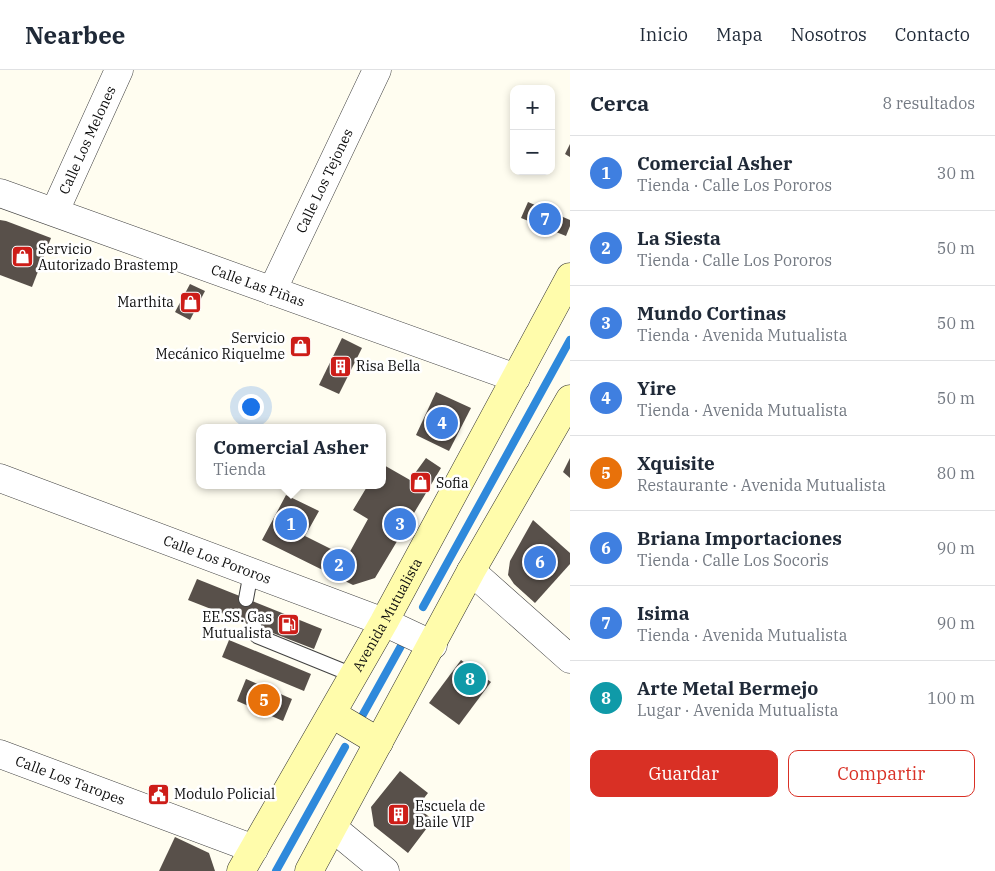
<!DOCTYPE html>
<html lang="es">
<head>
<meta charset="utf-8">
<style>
	:root { --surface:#fff; --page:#f2f2f3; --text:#1f2937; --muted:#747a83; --line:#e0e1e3; --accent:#d93025 }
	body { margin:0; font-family:"IBM Plex Serif",serif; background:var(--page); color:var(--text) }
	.controls { position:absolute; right:15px; top:15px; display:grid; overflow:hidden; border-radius:10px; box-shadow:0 2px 8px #0003 }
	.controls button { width:45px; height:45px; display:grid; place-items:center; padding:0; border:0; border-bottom:1px solid var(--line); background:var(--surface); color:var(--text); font:25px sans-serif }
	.you { position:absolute; left:250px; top:336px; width:18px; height:18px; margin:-12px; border:4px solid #fff; border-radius:50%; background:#1a73e8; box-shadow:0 0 0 8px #1a73e833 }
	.badge { display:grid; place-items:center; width:32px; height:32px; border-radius:50%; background:var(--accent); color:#fff; font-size:16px; font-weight:700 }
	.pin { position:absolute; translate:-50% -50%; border:2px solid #fff; box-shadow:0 1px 5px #0006 }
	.popup { position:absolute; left:196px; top:354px; width:190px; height:65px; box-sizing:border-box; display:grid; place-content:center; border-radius:10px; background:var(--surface); filter:drop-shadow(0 1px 4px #0005); font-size:16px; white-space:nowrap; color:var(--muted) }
	.popup b { font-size:19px; color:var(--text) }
	.popup::after { content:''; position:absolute; left:50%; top:100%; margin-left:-10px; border:10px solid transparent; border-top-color:var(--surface) }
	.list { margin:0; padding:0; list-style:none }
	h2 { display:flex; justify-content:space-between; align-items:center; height:65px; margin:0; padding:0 20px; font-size:21px }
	h2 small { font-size:16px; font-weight:400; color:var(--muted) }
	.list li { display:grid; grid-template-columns:32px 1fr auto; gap:15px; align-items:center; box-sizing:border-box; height:75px; padding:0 20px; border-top:1px solid var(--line) }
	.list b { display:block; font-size:19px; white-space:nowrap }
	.list p { margin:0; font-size:16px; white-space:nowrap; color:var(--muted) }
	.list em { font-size:16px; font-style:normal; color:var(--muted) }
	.actions { display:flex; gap:10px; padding:15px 20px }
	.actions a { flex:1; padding:11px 0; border:1px solid var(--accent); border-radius:10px; text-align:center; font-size:18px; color:var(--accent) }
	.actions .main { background:var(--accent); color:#fff }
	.map { position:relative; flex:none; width:570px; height:801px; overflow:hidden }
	header { display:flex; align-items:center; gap:30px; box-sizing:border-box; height:70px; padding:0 25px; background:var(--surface); border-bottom:1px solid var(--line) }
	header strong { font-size:24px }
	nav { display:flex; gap:28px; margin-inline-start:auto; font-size:18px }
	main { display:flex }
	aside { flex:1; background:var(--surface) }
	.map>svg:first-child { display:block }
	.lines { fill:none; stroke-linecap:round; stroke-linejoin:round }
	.stream { stroke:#2e89db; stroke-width:8 }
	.building { fill:#58504a }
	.service-casing { stroke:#414141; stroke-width:16 }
	.minor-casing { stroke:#414141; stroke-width:29 }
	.secondary-casing { stroke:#303030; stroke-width:29 }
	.service { stroke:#fff; stroke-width:14 }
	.minor { stroke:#fff; stroke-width:28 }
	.secondary { stroke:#fffcab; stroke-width:28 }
	.labels { text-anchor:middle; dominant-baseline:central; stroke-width:5; stroke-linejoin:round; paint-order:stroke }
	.street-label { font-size:14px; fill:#0e0e0e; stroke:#fff }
	.poi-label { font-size:14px; fill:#0e0e0e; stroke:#fff; text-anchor:start }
</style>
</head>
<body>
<header>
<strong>Nearbee</strong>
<nav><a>Inicio</a><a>Mapa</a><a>Nosotros</a><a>Contacto</a></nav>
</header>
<main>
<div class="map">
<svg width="570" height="801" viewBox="0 0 570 801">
	<rect width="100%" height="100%" fill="#fffdf0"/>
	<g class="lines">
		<!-- stream -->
		<g class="stream">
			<path d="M423,537L570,270"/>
			<path d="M361,648L401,576"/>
			<path d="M276,801L345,677"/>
		</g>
	</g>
	<!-- building -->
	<g class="building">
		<path d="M570,74V87L565,84Z"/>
		<path d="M528,132L570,150V156L566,166L521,148Z"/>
		<path d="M0,150L6,151L51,168L32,217L0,205Z"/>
		<path d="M190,214L205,221L190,250L175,242Z"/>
		<path d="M342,268L362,278L339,324L319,315Z"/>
		<path d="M436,322L471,338L449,381L416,365Z"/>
		<path d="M426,388L441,398L375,508L353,515L262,470L286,425L319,441L305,466L347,487L368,449L353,440L368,415H382V394L410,410Z"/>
		<path d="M570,388V408L563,402Z"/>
		<path d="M533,450L570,483V494L535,533L514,514L508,505L510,491Z"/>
		<path d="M197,509L322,559L314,579L188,530Z"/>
		<path d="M229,570L311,604L304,621L222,587Z"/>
		<path d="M461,590L491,612L459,655L429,633Z"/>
		<path d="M246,609L292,629L283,651L237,631Z"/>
		<path d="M400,701L428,723L417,737L433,750L408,783L374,756L371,737Z"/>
		<path d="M175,767L209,783L215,801H159Z"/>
	</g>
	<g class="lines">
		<defs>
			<g id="service">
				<path d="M246,529L251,502"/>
				<path d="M254,556L257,566L353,605"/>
			</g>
			<g id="minor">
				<path id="s1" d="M0,123L516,308"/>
				<path id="s2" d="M55,141L119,0"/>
				<path id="s3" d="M272,221L377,0"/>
				<path id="s4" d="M0,408L384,552L433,575"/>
				<path d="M471,501L570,589"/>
				<path id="s5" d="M0,684L254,779"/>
				<path d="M333,758L385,801"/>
			</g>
			<g id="secondary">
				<path d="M332,644L379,672"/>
				<path id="s6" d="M241,801L384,552L570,207"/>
				<path d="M309,801L471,501L570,329"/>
			</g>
		</defs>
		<!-- service casing -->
		<use href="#service" class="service-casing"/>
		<!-- minor casing -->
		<use href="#minor" class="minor-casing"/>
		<!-- secondary casing -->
		<use href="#secondary" class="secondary-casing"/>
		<!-- service -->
		<use href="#service" class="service"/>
		<!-- minor -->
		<use href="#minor" class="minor"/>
		<!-- secondary -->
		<use href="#secondary" class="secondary"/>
	</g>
	<!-- icons -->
	<defs>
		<symbol id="shop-square" viewBox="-11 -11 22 22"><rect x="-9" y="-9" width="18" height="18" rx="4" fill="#cd1d18" stroke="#fff"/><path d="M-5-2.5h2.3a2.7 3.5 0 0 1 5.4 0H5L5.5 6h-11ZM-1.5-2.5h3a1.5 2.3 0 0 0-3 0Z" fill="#fff"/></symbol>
		<symbol id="building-square" viewBox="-11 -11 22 22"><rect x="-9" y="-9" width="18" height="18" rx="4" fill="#cd1d18" stroke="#fff"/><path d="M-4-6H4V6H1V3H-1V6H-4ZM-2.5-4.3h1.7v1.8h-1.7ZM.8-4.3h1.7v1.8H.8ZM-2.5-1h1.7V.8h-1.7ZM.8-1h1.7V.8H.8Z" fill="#fff"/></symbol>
		<symbol id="fuel-square" viewBox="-11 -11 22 22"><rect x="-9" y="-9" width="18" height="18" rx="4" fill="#cd1d18" stroke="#fff"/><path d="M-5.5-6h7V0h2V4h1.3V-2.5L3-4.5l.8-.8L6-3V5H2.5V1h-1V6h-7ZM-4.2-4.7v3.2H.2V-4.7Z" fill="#fff"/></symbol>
		<symbol id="civic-square" viewBox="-11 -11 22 22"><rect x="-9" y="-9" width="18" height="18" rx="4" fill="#cd1d18" stroke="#fff"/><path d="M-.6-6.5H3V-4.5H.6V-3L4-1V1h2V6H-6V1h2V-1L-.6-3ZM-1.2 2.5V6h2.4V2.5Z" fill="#fff"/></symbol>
	</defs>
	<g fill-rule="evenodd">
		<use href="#shop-square" x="10" y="174" width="25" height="25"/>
		<use href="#shop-square" x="178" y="220" width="25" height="25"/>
		<use href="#shop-square" x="288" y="264" width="25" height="25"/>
		<use href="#building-square" x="328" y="284" width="25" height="25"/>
		<use href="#shop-square" x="408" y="400" width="25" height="25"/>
		<use href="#fuel-square" x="276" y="542" width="25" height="25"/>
		<use href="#civic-square" x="146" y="712" width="25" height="25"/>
		<use href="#building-square" x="386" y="732" width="25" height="25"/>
	</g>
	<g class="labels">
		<!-- street labels -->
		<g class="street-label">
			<text stroke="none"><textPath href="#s2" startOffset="78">Calle Los Melones</textPath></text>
			<text stroke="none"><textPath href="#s3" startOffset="122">Calle Los Tejones</textPath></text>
			<text stroke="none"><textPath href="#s1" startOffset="274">Calle Las Piñas</textPath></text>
			<text stroke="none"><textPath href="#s4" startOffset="232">Calle Los Pororos</textPath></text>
			<text stroke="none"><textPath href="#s6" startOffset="295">Avenida Mutualista</textPath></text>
			<text stroke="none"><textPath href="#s5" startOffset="75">Calle Los Taropes</textPath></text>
		</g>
		<!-- poi labels -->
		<g class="poi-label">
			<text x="38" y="179">Servicio<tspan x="38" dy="16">Autorizado Brastemp</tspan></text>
			<text x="174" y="232" text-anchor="end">Marthita</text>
			<text x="285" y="268" text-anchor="end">Servicio<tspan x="285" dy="16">Mecánico Riquelme</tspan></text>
			<text x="356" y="296">Risa Bella</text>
			<text x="436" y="413">Sofia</text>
			<text x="272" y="547" text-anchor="end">EE.SS. Gas<tspan x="272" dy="16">Mutualista</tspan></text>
			<text x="174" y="724">Modulo Policial</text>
			<text x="415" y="736">Escuela de<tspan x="415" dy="16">Baile VIP</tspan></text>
		</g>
	</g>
</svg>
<div class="controls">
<button>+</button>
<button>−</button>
</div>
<div class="you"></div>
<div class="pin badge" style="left:291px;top:454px;background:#3f7fe0">1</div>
<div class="popup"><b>Comercial Asher</b>Tienda</div>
<div class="pin badge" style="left:339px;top:495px;background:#3f7fe0">2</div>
<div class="pin badge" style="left:400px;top:454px;background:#3f7fe0">3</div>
<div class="pin badge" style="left:442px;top:353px;background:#3f7fe0">4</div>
<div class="pin badge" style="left:264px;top:630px;background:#e8710a">5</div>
<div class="pin badge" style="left:540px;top:492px;background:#3f7fe0">6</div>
<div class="pin badge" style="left:545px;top:149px;background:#3f7fe0">7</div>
<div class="pin badge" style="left:470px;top:609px;background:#0f9aa8">8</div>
</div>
<aside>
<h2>Cerca<small>8 resultados</small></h2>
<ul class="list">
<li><span class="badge" style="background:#3f7fe0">1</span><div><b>Comercial Asher</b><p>Tienda · Calle Los Pororos</p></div><em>30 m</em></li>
<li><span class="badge" style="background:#3f7fe0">2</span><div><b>La Siesta</b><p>Tienda · Calle Los Pororos</p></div><em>50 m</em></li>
<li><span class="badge" style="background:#3f7fe0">3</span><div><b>Mundo Cortinas</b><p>Tienda · Avenida Mutualista</p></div><em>50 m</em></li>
<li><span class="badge" style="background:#3f7fe0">4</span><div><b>Yire</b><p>Tienda · Avenida Mutualista</p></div><em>50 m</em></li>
<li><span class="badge" style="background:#e8710a">5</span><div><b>Xquisite</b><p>Restaurante · Avenida Mutualista</p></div><em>80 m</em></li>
<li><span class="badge" style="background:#3f7fe0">6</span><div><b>Briana Importaciones</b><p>Tienda · Calle Los Socoris</p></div><em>90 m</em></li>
<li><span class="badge" style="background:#3f7fe0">7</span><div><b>Isima</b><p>Tienda · Avenida Mutualista</p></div><em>90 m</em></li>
<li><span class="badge" style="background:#0f9aa8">8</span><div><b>Arte Metal Bermejo</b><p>Lugar · Avenida Mutualista</p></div><em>100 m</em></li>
</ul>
<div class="actions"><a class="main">Guardar</a><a>Compartir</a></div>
</aside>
</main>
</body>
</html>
